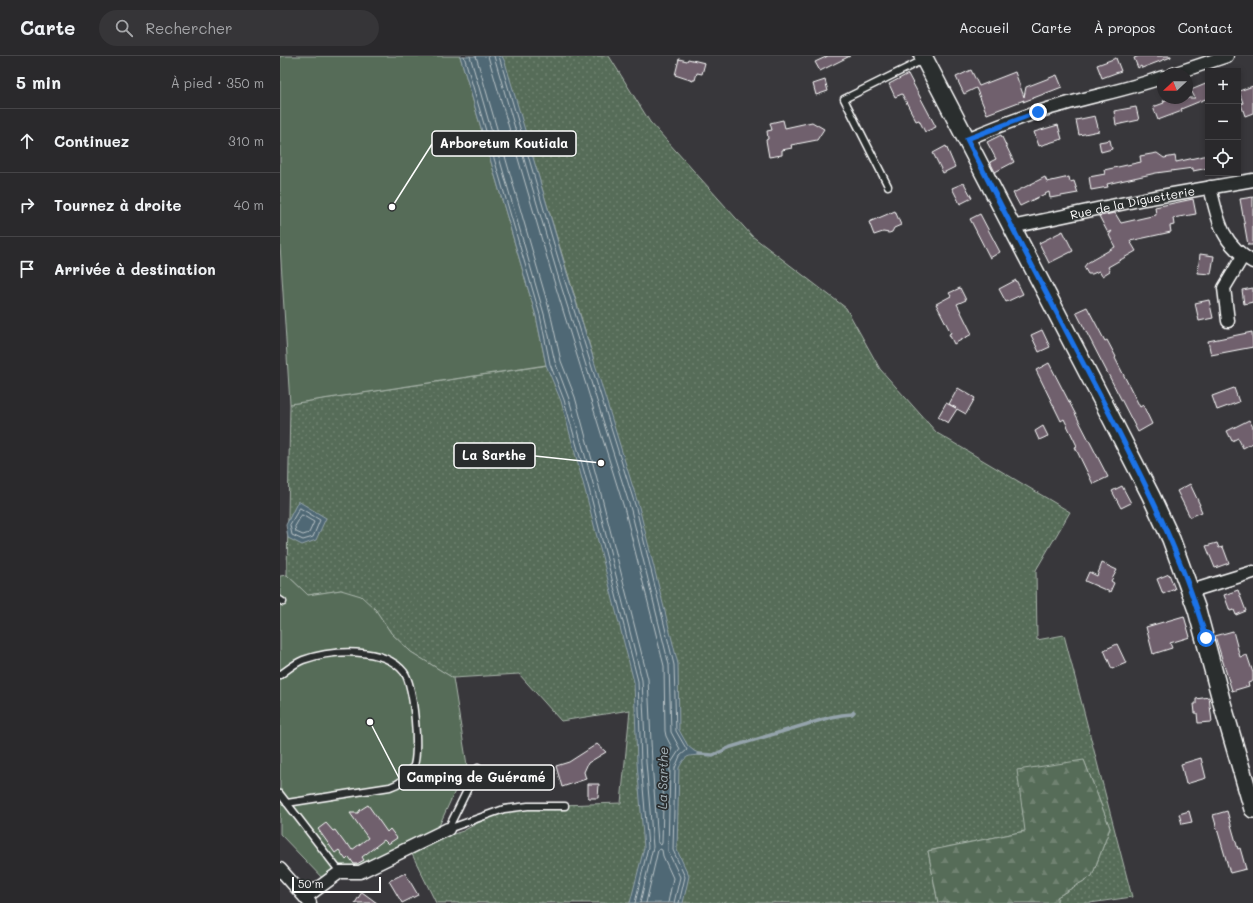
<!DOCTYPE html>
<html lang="fr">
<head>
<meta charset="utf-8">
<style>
	:root { --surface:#2a292c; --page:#363538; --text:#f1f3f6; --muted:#a5a6a9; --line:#464548 }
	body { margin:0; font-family:Mali,sans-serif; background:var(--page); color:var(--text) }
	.controls { position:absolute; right:12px; top:12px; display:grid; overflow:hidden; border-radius:0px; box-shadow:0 2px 6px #0003 }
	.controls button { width:36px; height:36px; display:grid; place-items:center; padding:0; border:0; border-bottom:1px solid var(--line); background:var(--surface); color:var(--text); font:20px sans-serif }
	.compass { position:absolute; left:877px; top:12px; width:36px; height:36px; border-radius:50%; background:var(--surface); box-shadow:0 2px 6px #0003; rotate:248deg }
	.scale { position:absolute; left:12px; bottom:10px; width:89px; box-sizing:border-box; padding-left:4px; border:2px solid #fff; border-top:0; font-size:11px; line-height:14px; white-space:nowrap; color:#fff; -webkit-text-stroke:3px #2a2d2e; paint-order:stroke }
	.stop { position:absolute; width:12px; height:12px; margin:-9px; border:3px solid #1a73e8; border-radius:50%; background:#fff }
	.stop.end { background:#1a73e8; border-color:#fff; box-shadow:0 1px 4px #0008 }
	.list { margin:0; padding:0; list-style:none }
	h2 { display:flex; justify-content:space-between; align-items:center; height:52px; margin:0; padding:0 16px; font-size:17px }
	h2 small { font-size:13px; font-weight:400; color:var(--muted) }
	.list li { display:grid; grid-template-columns:26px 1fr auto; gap:12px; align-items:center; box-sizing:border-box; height:64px; padding:0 16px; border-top:1px solid var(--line) }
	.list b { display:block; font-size:15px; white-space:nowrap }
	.list em { font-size:13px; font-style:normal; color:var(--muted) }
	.icon { flex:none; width:22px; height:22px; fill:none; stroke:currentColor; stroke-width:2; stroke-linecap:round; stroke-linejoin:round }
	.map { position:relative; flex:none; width:973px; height:847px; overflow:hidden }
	header { display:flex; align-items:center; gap:24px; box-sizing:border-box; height:56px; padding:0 20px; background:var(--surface); border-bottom:1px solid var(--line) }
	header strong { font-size:19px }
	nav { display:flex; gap:22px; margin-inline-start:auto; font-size:14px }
	.search { width:280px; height:36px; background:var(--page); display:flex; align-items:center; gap:10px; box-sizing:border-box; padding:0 14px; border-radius:22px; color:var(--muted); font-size:15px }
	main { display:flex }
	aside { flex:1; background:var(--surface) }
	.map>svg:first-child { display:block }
	.grass { fill:url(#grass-dots); stroke:#aab6ac }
	.forest { fill:url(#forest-firs); stroke:#aab6ac }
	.green { fill:#566c58; stroke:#aab6ac }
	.water { fill:#4f6874; stroke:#95a4ac }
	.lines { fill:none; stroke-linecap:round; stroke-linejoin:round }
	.shore { stroke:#b9c3c7; stroke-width:1 }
	.stream { stroke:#95a4ac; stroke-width:3.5 }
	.building { fill:#6f606d; stroke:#fff }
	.lane-casing { stroke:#fff; stroke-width:9 }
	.street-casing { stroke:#fff; stroke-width:15 }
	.secondary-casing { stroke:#fff; stroke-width:20 }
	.lane { stroke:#2a2d2e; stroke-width:6 }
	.street { stroke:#2a2d2e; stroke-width:12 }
	.secondary { stroke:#2a2d2e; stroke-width:17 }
	.route { stroke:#1a73e8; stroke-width:5 }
	.labels { text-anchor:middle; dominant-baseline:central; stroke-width:3.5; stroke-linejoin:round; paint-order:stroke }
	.street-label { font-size:12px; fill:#fff; stroke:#2a2d2e }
	.water-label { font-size:13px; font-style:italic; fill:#a7b4ba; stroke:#2a2d2e }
	.leader { fill:none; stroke:#fff; stroke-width:1.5 }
	.callout-dot { fill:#fff; stroke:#2a2d2e; stroke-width:1.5 }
	.callout { fill:#2a2d2e; stroke:#fff; stroke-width:1.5 }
	.callout-label { font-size:13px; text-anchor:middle; font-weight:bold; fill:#fff }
</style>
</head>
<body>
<header>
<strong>Carte</strong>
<div class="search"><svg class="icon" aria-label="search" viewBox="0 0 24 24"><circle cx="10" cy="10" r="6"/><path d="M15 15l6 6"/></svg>Rechercher</div>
<nav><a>Accueil</a><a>Carte</a><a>À propos</a><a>Contact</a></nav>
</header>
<main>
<aside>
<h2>5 min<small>À pied · 350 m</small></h2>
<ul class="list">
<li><svg class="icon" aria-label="ahead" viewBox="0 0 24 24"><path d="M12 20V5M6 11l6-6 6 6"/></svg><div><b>Continuez</b></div><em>310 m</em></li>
<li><svg class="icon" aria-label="right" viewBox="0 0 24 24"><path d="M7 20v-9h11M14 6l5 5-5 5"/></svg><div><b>Tournez à droite</b></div><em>40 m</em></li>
<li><svg class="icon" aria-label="arrive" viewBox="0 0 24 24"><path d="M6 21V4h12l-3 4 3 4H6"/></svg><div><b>Arrivée à destination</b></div></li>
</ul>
</aside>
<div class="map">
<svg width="973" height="847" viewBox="0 0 973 847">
	<defs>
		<pattern id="grass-dots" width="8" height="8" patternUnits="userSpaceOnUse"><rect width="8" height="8" fill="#566c58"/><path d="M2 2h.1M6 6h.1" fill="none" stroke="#6f8271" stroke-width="1.8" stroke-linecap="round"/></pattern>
		<pattern id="forest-firs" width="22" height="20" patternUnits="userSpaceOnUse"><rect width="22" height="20" fill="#566c58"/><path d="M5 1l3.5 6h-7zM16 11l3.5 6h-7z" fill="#6f8271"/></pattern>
	</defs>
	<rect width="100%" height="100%" fill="#38373b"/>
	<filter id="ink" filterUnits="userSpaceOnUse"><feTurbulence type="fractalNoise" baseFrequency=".025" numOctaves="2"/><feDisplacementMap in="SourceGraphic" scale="8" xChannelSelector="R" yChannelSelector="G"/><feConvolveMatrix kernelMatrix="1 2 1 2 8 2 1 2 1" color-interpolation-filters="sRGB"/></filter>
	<g filter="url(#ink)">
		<!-- grass -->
		<path class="grass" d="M222,0H329L370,66L472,180L566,252L600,313L657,377L790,456L756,514L757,584L784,579L852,841L810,847H777V841L812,820L830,772L804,704L745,775L648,795L658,847H156L129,792L183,775L224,753L250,750L341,747L350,654L281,665L239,618L173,622L131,596L111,577L95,553L61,534L28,539L7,519L10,348L295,305L314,304Z"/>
		<!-- forest -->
		<path class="forest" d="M804,704L830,772L812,820L777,841V847H658L648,795L745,775L737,714Z"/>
		<!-- green -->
		<g class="green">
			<path d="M0,0H180L256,260L266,309L10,348L0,189Z"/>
			<path d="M7,519L28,539L61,534L81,540L95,553L111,577L131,596L173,622L187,709L158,772L46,826L0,778V520Z"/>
		</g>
		<!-- water -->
		<g class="water">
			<path d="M180,0H222L225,6L287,217L359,451L398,608L399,674L408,690L414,695L423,699C408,700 406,698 399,712L397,794L409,820L403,847H350L364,792L357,707L354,626L305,434L281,345L266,309L256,260Z"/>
			<path d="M18,445L46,462L36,484L22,489L8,482L6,469Z"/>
		</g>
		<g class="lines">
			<!-- shore -->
			<g class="shore">
				<path d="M184,0L260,259L270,308L284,344L309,433L358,625L361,707L368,791L355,847"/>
				<path d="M190,0L264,258L275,306L289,343L314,431L362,624L366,706L373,791L360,847"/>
				<path d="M196,0L270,256L281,305L295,341L319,430L368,623L372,706L378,787L381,789L382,787L384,711L392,692L386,680L385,675L384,610L345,455L273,222L208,0"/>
				<path d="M214,0L278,220L351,454L389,609L391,676L400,693L391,707L390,711L388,795L400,821L394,847"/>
				<path d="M219,0L283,219L356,452L394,609L396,675L407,694L400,700L395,712L393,794L405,821L399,847"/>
				<path d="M20,452L40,464L33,481L23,484L12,479L10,469Z"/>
				<path d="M22,459L34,466L29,477L23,479L16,476L15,471Z"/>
				<path d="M366,847L378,794L380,793L382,794L383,800L393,822L388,847"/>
			</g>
			<!-- stream -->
			<path class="stream" d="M419,698L433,699L451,691L551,661L562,659L572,658L574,656"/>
		</g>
		<!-- building -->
		<g class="building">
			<path d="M548,0H570L540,15L535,6Z"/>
			<path d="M859,0H891V1L862,12L861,10L858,12L854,2Z"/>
			<path d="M836,2L841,15L822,22L817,9Z"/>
			<path d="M399,3L407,5L408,3L425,7L422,18L417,17L415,24H413V25L395,19Z"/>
			<path d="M691,14L699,30L735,16L744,41L746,31L777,19L782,31L743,46L744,44L707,58L696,32L684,38L676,21Z"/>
			<path d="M628,18L656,71L645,76L639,64L636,65L622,38L615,41L609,28Z"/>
			<path d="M545,24L548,35L536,39L533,28Z"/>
			<path d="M928,27V42L901,53L902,55L878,64L873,51L884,47L883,45L891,42H915L911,34Z"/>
			<path d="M973,30V57L965,60L961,48L963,47L959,35Z"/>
			<path d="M856,51L859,64L836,69L834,55Z"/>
			<path d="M815,60L819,75L799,79L796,64Z"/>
			<path d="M503,64L505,72L532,66L544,73L537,84L511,89L512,92L502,94V99L489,101L486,84L488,83L487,75L492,74L490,67Z"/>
			<path d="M778,69L782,83L759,90L754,76Z"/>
			<path d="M721,79L734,106L715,116L710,106L716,103L707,86Z"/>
			<path d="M830,84L832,93L821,96L819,86Z"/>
			<path d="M666,90L675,111L663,117L653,97Z"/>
			<path d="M877,97L884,102L895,100L896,106L928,99V112L913,115V112L876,117L827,128L828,131L811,134L809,121L825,118L824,114L861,106L860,100Z"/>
			<path d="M765,121L767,126L789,121L790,126L794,125L798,137L770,142L769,136L740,150L733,137Z"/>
			<path d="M684,127L692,142L680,148L672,132Z"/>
			<path d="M973,141V189H968L960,143Z"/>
			<path d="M913,143L916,158L893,162L894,169L890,170L891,176L850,185L856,195L828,211L830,215L822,220L819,215L812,218H808L804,211L807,207L835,191L829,179L832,175L828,177L819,160L835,157L841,167L876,159L875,151Z"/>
			<path d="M615,155L621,169L614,172L612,176L609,177L603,176L594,179L589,166Z"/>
			<path d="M700,158L720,196L710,202L690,163Z"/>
			<path d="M783,175L793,195L769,207L759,187Z"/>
			<path d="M920,198L934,200L931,218L918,217Z"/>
			<path d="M736,224L743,238L726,246L719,233Z"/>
			<path d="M680,232L686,244L677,248L692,278L674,288L669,278L671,277L656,248L671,240L669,237Z"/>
			<path d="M973,232V246L964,248L962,234Z"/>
			<path d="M929,244L933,262L919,265L915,247Z"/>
			<path d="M807,251L825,285L827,284L836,301L835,302L860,351L863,349L872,368L858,376L796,256Z"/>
			<path d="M762,274L770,291L759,296L751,279Z"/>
			<path d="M972,276L973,291L931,299L928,285Z"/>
			<path d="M769,307L828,421L813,428L795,391L797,390L784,363L781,365L756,314Z"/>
			<path d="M678,332L695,342L686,358L677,353L668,367L658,361L666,347L676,352L669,348Z"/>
			<path d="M954,332L959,346L937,354L932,340Z"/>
			<path d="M969,364L973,371V387L963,392L958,382L952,385L947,375Z"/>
			<path d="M763,370L768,380L759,384L755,375Z"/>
			<path d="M910,428L920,449H919L922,456L910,461L897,435Z"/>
			<path d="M842,430L851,447L841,452L832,435Z"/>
			<path d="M937,487L939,492L943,491L949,507L935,512L926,490Z"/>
			<path d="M822,507L837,514L831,525L834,527L830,536L805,525L809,516L817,520Z"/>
			<path d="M889,518L895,533L883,538L877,523Z"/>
			<path d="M958,534L966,555L956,559L954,554L950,555L944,539Z"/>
			<path d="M904,560L910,581L890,587L892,592L873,598L866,571Z"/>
			<path d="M953,575L960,601L967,599L973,617V625L968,627L969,630L952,635L935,580Z"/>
			<path d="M837,588L846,607L832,613L824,594Z"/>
			<path d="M929,641L932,666L918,667L917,657H915L914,648H916V643Z"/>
			<path d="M317,688L326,696L308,707L304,716L306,723L282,731L276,710L289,706Z"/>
			<path d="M921,702L926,722L906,728L901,708Z"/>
			<path d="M308,728H319L318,742H308Z"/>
			<path d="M88,749L107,776L110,773L117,782L108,788L104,784L82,801L84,804L77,808H74L69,801L66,804L59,794L55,797L38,773L46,767L53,775L55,774L66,789L68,788L72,794L88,782L70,757H78L80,754Z"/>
			<path d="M909,755L912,766L902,768L899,758Z"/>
			<path d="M947,755L958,793L960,792L966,813L950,817L933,759Z"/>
			<path d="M125,817L138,839L122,847L109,825Z"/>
			<path d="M82,836L97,847H75Z"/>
		</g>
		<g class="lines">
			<defs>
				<g id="lane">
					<path d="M608,130L564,43L643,4"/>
					<path d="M0,544L3,546"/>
					<path d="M0,619C7,614 15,607 23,604C51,594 103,590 124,616C134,629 140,697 133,712C128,721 119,728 110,731L7,747"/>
					<path d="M0,738L60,816"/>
					<path d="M168,773L224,753L248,750H285"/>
					<path d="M168,773L198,712"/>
				</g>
				<g id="street">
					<path d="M893,18L947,0"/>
					<path d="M687,83C718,70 750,57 782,49C816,39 850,33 883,21"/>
					<path d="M930,131C938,164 941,188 973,206"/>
					<path id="s1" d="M732,171L864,143L973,124"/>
					<path d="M948,265L944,232L963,200"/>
					<path d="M911,535L973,516"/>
					<path d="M0,813L30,847"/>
					<path d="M26,841L60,816H80L168,773"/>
				</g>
				<path id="secondary" d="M643,0L823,346L871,440L891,483L917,554L942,647L973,753"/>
			</defs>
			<!-- lane casing -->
			<use href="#lane" class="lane-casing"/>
			<!-- street casing -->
			<use href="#street" class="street-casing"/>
			<!-- secondary casing -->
			<use href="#secondary" class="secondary-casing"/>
			<!-- lane -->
			<use href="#lane" class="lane"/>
			<!-- street -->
			<use href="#street" class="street"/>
			<!-- secondary -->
			<use href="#secondary" class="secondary"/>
		</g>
	</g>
	<g class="lines" filter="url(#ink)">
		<!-- route -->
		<path class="route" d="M758,56L687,83C729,166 772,248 815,330C858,413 900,492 926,582"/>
	</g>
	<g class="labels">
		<!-- street labels -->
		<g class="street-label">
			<text stroke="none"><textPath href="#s1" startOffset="123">Rue de la Diguetterie</textPath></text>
		</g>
		<!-- water labels -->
		<g class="water-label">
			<text transform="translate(382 722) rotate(-89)">La Sarthe</text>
		</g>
	</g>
	<!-- callouts -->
	<path class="leader" d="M112 151L152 88M321 407L255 400M90 666L119 722"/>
	<g class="callout-dot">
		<circle cx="112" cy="151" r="4"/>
		<circle cx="321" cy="407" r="4"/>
		<circle cx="90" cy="666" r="4"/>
	</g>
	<g class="callout">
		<rect x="152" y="75" width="144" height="25" rx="4"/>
		<rect x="174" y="387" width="81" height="25" rx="4"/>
		<rect x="119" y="709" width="155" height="25" rx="4"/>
	</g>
	<g class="callout-label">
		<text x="224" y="92">Arboretum Koutiala</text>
		<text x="214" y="404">La Sarthe</text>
		<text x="196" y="726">Camping de Guéramé</text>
	</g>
</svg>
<div class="controls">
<button>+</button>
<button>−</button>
<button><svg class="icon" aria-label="locate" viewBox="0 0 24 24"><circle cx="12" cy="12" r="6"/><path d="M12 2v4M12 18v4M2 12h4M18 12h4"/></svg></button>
</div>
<svg class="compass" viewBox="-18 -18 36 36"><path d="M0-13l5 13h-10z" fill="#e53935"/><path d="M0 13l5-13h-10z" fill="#a5a6a9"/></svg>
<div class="scale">50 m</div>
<div class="stop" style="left:926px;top:582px"></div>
<div class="stop end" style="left:758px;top:56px"></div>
</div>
</main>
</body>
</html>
